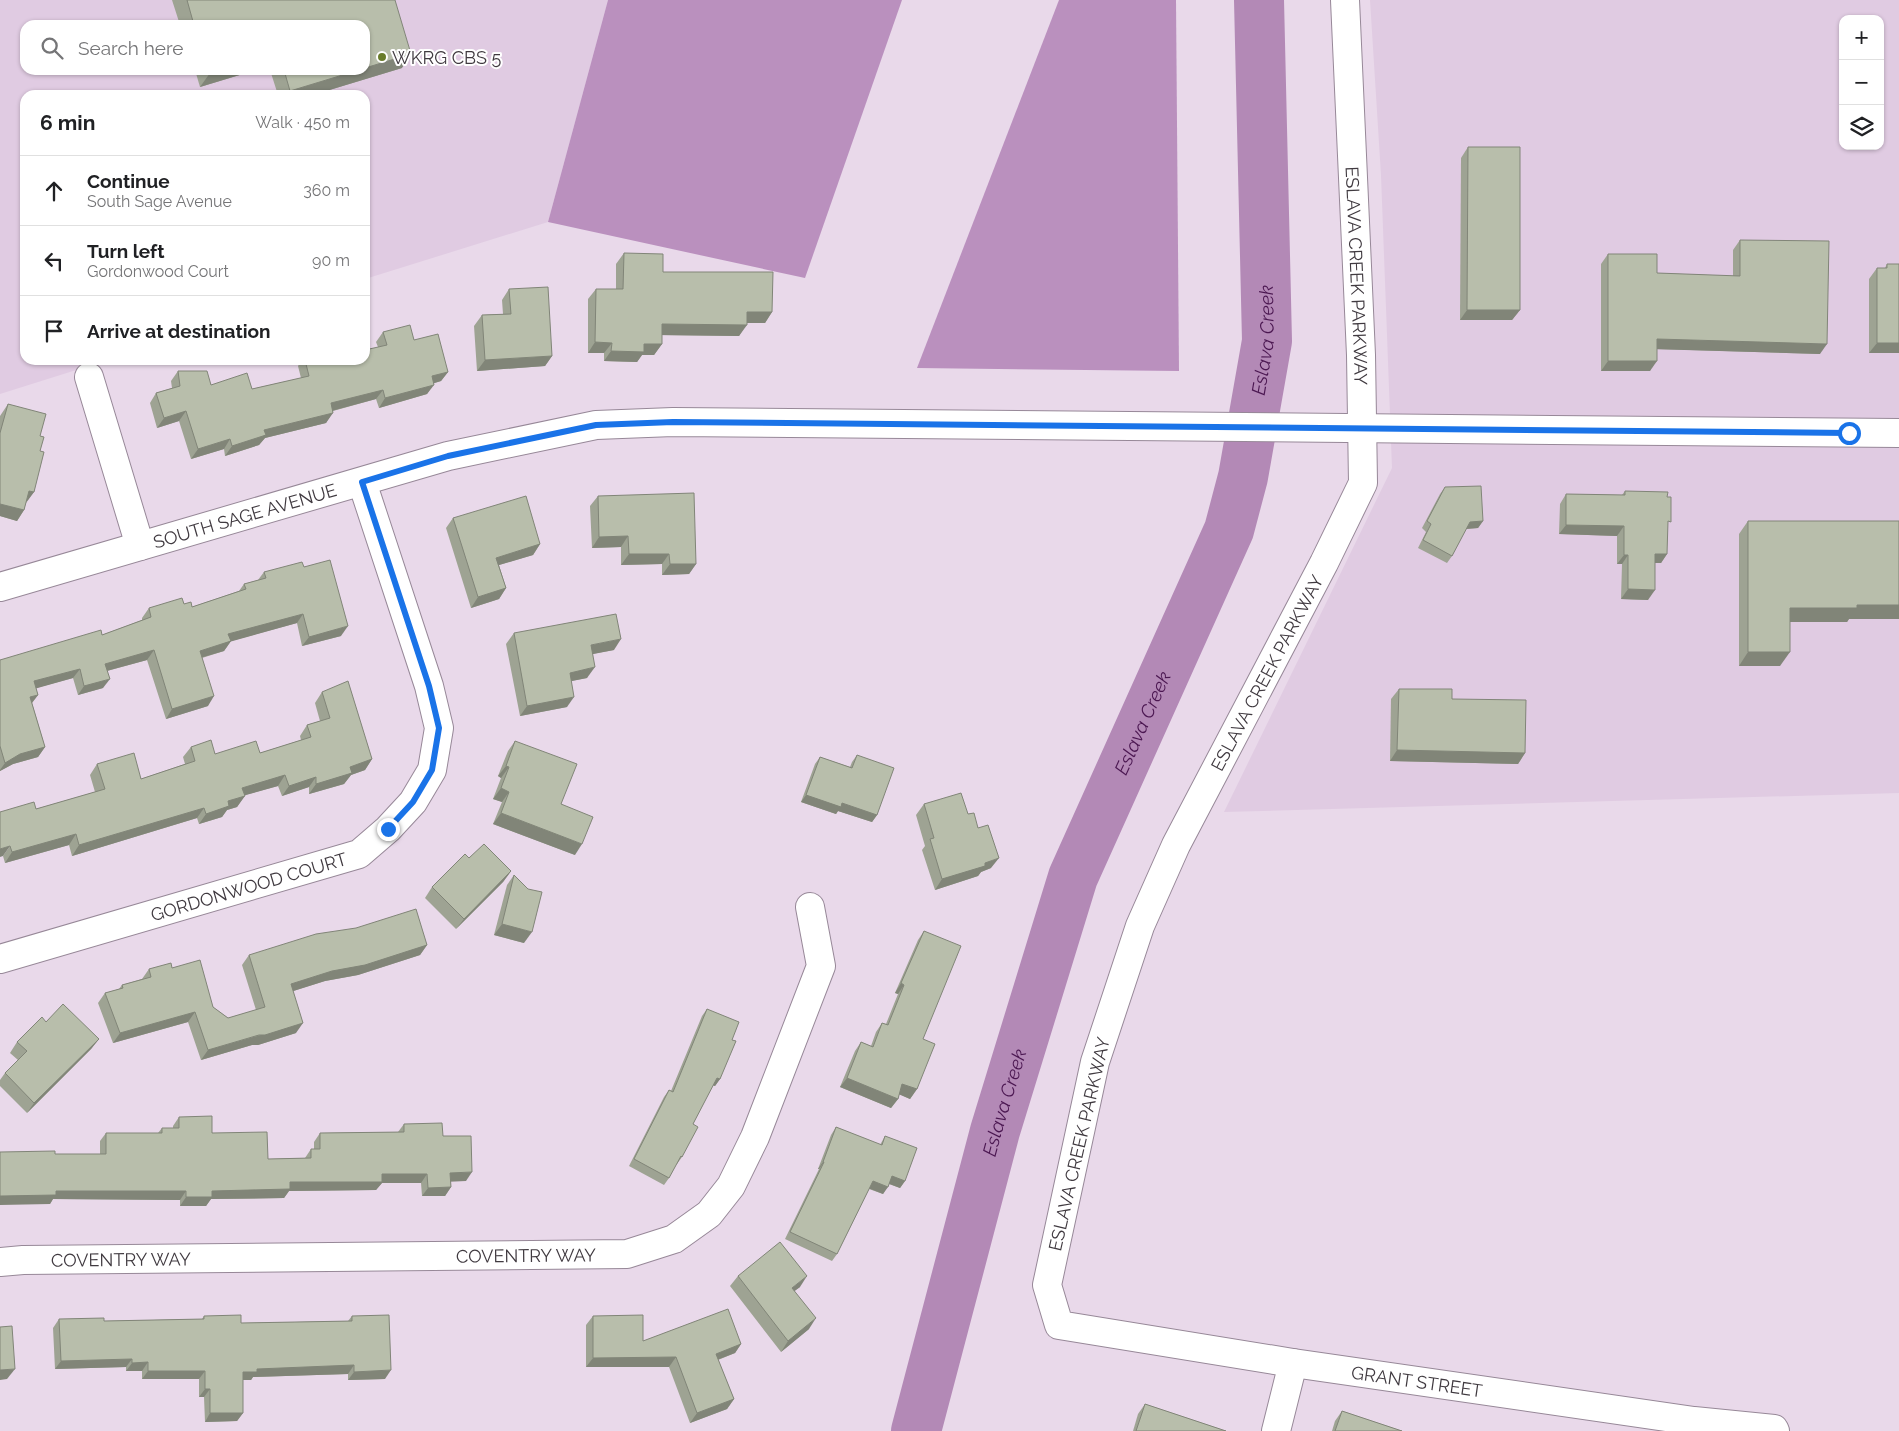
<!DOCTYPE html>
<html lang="en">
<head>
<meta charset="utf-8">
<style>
	:root { --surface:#fff; --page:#f2f2f2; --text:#202124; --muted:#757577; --line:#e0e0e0 }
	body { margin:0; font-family:Raleway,sans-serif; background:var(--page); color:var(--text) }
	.controls { position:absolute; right:15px; top:15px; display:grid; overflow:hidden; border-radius:10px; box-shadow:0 1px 4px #0004 }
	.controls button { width:45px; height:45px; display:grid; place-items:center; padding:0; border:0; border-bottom:1px solid var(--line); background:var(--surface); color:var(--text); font:25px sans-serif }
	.stop { position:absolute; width:15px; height:15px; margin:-11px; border:4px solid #1a73e8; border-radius:50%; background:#fff }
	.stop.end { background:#1a73e8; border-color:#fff; box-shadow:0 1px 5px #0008 }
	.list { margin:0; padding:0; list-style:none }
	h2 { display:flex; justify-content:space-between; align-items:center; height:65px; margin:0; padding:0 20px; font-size:21px }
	h2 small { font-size:16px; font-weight:400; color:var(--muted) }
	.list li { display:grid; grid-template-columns:32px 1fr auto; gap:15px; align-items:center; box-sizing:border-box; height:70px; padding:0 20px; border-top:1px solid var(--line) }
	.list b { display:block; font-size:19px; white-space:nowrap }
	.list p { margin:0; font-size:16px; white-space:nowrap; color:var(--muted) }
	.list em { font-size:16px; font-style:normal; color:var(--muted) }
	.icon { flex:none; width:28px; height:28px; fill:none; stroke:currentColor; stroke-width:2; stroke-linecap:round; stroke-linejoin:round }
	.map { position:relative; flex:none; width:1899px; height:1431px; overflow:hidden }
	.search { position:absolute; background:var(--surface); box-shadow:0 1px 4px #0004; left:20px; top:20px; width:350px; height:55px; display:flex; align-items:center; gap:12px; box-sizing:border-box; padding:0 18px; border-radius:15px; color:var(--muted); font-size:19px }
	.panel { position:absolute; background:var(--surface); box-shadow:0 1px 4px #0004; left:20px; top:90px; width:350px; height:275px; border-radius:15px }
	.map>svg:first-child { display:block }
	.built { fill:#e0cbe2; fill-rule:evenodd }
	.forest { fill:#ba90be }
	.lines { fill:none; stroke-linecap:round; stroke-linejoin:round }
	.river { stroke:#b389b6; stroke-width:50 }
	.minor-casing { stroke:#978898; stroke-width:30 }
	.tertiary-casing { stroke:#978898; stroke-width:30 }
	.minor { stroke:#fff; stroke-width:28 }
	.tertiary { stroke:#fff; stroke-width:28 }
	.wall { fill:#9ea393 }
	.shaded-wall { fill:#818578 }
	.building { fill:#b8beab; stroke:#818578 }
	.route { stroke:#1a73e8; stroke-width:6 }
	.poi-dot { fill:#697c2b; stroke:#fff; stroke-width:2 }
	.labels { text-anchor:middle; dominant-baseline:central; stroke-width:4; stroke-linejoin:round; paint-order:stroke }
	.poi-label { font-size:18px; fill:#403a40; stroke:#fff; text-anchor:start }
	.street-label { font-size:18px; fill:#403a40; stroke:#fff }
	.water-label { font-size:19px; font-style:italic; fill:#4b1751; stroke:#fff }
</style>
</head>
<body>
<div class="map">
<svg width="1899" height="1431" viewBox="0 0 1899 1431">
	<rect width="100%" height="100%" fill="#e9d9ea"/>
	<!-- built -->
	<g class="built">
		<path d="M0,0H608L548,222L365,279V95H25V360H108L0,394ZM25,25H365V70H25Z"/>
		<path d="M1370,0H1899V793L1224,812L1392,468L1381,175ZM1843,19H1880V146H1843Z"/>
	</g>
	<!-- forest -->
	<g class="forest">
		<path d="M608,0H902L805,278L548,222Z"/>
		<path d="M1059,0H1176L1179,371L917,368Z"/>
	</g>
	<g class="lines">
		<!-- river -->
		<path class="river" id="s1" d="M916,1431L995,1131L1073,877L1229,530L1243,477L1267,341L1259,0"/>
		<defs>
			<g id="minor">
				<path id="s2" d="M1345,0L1361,355L1363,483L1324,563L1176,845L1140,926L1095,1062L1047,1285L1059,1325L1293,1363L1694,1421L1774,1429L1775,1431"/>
				<path d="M89,377L140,546"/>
				<path id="s3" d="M0,959L359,854L388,829L413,802L432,770L439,728L429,686L362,482"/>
				<path id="s4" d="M0,1262L23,1260L627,1254L674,1239L709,1214L731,1186L755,1137L821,966L810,907"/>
				<path d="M1276,1431L1293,1363"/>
			</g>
			<g id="tertiary">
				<path id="s5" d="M0,587L448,456L596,425L673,422L1899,433"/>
			</g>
		</defs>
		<!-- minor casing -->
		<use href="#minor" class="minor-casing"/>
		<!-- tertiary casing -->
		<use href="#tertiary" class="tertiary-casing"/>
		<!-- minor -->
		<use href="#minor" class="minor"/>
		<!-- tertiary -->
		<use href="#tertiary" class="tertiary"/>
	</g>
	<!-- wall -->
	<g class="wall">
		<path d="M172,0H395L402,68L313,95H278L270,70H365V25H180Z"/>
		<path d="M195,70H256L200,87Z"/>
		<path d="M1468,147L1520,310L1512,320H1460L1461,158Z"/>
		<path d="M1740,240L1820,354L1657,349L1650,371H1601V264L1608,254L1657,273L1733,276V250Z"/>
		<path d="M624,253L663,272L772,312L765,323H747L739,336L662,335V344L654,355H642L637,362L604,361V353H588V299L596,289H616V264Z"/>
		<path d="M1887,264L1899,353H1869V279L1877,268H1885Z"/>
		<path d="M509,289L552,356L545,366L477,371L474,326L482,315L503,314L502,300Z"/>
		<path d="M383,332L414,340L448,372L441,381L434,383L427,394L379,408L376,399L333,411L326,423L265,438L259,445L225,456L224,449L191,459L179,421L157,428L150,403L156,393L172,388L171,381L178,371L211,385L252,389L301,378L298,366L302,360H365L378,347L376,342Z"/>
		<path d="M8,404L40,436V451L34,492L26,502L24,510L17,521L0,516V416Z"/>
		<path d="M1445,487L1483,521L1478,528L1466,529L1452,556L1447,563L1418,548L1426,532L1422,528L1440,494Z"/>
		<path d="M1625,491L1667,497V554L1661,563H1655L1648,600L1621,599L1622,564H1617V536L1559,534L1560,504L1566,494L1622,495Z"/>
		<path d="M598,496L696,564L689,574L662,575V564L621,565V547L592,548L590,506Z"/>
		<path d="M453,518L540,544L533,555L499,565L506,588L499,599L471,608L446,528Z"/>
		<path d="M1748,521L1899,619H1849L1847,622H1790L1780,666H1739V534Z"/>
		<path d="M304,567L341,636L302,646L297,623L231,641L224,651L202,658L208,706L166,719L147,660L107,671L103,688L78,695L73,678L36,688L38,695L32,703L45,747L38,757L13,764L0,771V660L102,635L142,620V618L149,608L184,604L192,607L239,591L244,584L258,580L264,572Z"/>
		<path d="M514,633L614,650L592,654L587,678L571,681L567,707L520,716L506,644Z"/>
		<path d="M1399,689L1525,753L1518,764L1390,761L1391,699Z"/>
		<path d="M322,692L372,759L365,770L351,775L344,784L309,794V787L282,796L278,786L245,795L237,807L227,810L222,817L199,824L197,818L72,856L69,845L5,863L3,856L36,809L95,792L90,775L97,764L141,779L185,764L183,757L191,747L215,754L260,753L301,740L300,736L307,725L320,721L315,703Z"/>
		<path d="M515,741L561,804L575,855L493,824L502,802L493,799L501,778L498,776L508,751Z"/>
		<path d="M857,755L877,815L872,822L838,811L836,814L801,802L815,764L820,757L850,767L852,762Z"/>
		<path d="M924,804L968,814L978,828L991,868L981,872L978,876L935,890L922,850L925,846L916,815Z"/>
		<path d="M469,858L511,871L503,882L456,929L425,898L432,887Z"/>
		<path d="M514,875L524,943L494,935L507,885Z"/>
		<path d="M924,931L923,1039L917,1089L910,1099L899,1094L898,1099L891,1108L840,1087L855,1051L861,1042L871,1046L876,1032L882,1023L886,1024L898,994L895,993L918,940Z"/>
		<path d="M427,945L420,955L358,975L325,981L293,991L296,1033L258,1045H252L201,1060L188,1022L113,1043L98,1003L105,993L119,989L122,985L142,979L149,969L172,968L213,1007L228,1018L256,1010L242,965L249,955Z"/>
		<path d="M707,1009L732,1040L720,1079L715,1086L713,1085L693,1124L682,1157L677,1164H676L669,1178L664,1185L629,1166L664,1097L669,1090L671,1091L702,1016Z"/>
		<path d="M46,1022L99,1039L91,1049L27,1113L0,1086V1080L5,1073L18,1060L10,1053L17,1042Z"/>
		<path d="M179,1117L268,1159L305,1158L311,1149H314V1142L320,1133L398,1132L404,1124L443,1136L466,1181H451V1187L445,1196H422L421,1183H382L376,1190L289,1191L284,1198L211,1199L206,1206H180V1200L53,1199L50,1204L55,1154H100V1141L106,1133H158L162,1128H173V1126Z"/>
		<path d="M836,1127L880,1145L885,1136L905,1181L900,1188L889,1184L883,1194L869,1189L837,1254L832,1261L785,1239L819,1169H818L831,1135Z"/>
		<path d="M738,1276L800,1287L794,1291L809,1329L781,1352L730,1286Z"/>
		<path d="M204,1316L241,1323L348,1321L352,1316L385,1379L348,1380V1374L253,1377L251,1380H243V1413L237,1421L205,1422L204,1397H199V1379H142V1371H126V1367L55,1369L53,1328L59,1319L104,1321L202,1319Z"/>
		<path d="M593,1316L643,1341L741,1344L735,1353L718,1360L734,1399L727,1409L690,1423L669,1367H586V1325Z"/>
		<path d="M1145,1404L1226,1431H1133L1138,1414Z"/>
		<path d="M1342,1411L1402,1431H1332L1335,1421Z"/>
	</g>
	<!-- shaded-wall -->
	<g class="shaded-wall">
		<path d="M411,54L402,68L313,95H287L290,91L359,70H365V68Z"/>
		<path d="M220,70H256L200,87L210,73Z"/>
		<path d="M1467,310H1520L1512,320H1460Z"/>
		<path d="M747,312H772L765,323H739Z"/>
		<path d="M662,324L747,325L739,336L654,335Z"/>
		<path d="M1657,339L1827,344L1820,354L1650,349Z"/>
		<path d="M595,342L612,343L604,353H588Z"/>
		<path d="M1877,343H1899V353H1869Z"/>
		<path d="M644,344H662L654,355H642L637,362L604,361L611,351Z"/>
		<path d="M552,356L545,366L477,371L485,360Z"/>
		<path d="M1608,361H1657L1650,371H1601Z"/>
		<path d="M448,372L441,381L425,386L432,376Z"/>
		<path d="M434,385L427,394L379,408L385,398Z"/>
		<path d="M383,390L376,399L324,413L331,403Z"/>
		<path d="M186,411L179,421L157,428L164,418Z"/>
		<path d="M333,413L326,423L265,438L259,445L225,456L232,446L264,430Z"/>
		<path d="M230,439L224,449L191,459L198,449Z"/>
		<path d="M29,491L34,492L26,503Z"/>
		<path d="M0,504L24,510L17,521L0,516Z"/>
		<path d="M1483,521L1478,528L1465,529L1470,522Z"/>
		<path d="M1566,525L1624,526L1617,536L1559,534Z"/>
		<path d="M628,536L621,547L592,548L599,537Z"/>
		<path d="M540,544L533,555L489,568L496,558Z"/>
		<path d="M629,554H669L662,564L621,565Z"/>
		<path d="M1655,554H1667L1661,563H1649Z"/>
		<path d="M1624,555H1628L1622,564H1617Z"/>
		<path d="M670,564H696L689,574L662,575Z"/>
		<path d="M506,588L499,599L471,608L478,597Z"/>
		<path d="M1628,589L1655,590L1648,600L1621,599Z"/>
		<path d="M1857,605H1899V619H1849L1847,622H1780L1790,608Z"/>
		<path d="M303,614L297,623L222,644L228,634Z"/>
		<path d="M348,626L341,636L302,646L309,637Z"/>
		<path d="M621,639L614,650L583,656L591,645Z"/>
		<path d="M231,641L224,651L193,660L200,651Z"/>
		<path d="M154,650L147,660L99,673L105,664Z"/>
		<path d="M1748,652H1790L1780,666H1739Z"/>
		<path d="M595,667L587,678L562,683L570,673Z"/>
		<path d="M80,669L73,678L27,691L34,681Z"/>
		<path d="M110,679L103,688L78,695L84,686Z"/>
		<path d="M38,695L31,704L30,697Z"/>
		<path d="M214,696L208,706L166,719L172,709Z"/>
		<path d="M574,697L567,707L520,716L527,706Z"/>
		<path d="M45,747L38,757L13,764L0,771V770L5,763L20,754Z"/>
		<path d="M1397,750L1525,753L1518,764L1390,761Z"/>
		<path d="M372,759L365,770L351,775L344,784L309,794L316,784L350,767Z"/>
		<path d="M506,766L509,767L501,778L498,776Z"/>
		<path d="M285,775L278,786L235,798L242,788Z"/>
		<path d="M316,777L309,787L282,796L289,786Z"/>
		<path d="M501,788L509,792L502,802L493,799Z"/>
		<path d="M806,795L842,803L877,815L872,822L838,811L836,814L801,802Z"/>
		<path d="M245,796L237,807L227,810L222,817L199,824L206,814L228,801Z"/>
		<path d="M204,808L197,818L72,856L79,845Z"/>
		<path d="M501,813L582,844L575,855L493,824Z"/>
		<path d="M76,834L69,845L5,863L12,852Z"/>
		<path d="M10,846L3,856L0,857V849Z"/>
		<path d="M999,858L991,868L981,872L978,876L935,890L942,879L985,863Z"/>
		<path d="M511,871L503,882L456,929L464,919Z"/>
		<path d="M502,924L532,932L524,943L494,935Z"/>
		<path d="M427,945L420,955L358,975L325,981L284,994L291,984L332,971Z"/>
		<path d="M901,983L904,985L898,994L895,993Z"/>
		<path d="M195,1012L188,1022L113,1043L120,1033Z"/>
		<path d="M303,1023L296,1033L258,1045H252L201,1060L208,1050Z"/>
		<path d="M99,1039L91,1049L27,1113L34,1103Z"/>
		<path d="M717,1078L720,1079L715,1086L712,1085Z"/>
		<path d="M847,1078L898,1099L891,1108L840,1087Z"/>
		<path d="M902,1084L917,1089L910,1099L896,1093Z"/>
		<path d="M823,1162H824L819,1169H818Z"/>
		<path d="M472,1172L466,1181L444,1182L450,1173Z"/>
		<path d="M382,1174H427L421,1183H382L376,1190L289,1191L284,1198L211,1199L206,1206H180L186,1197L212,1191L290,1182Z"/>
		<path d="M892,1176L905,1181L900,1188L887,1183Z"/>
		<path d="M873,1181L888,1187L883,1194L868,1188Z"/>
		<path d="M451,1187L445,1196H422L428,1188Z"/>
		<path d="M56,1191H186L180,1200L53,1199L50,1204L0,1205V1196Z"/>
		<path d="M807,1276L800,1287L784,1299L792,1288Z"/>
		<path d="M816,1318L809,1329L781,1352L788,1341Z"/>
		<path d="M741,1344L735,1353L709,1363L716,1354Z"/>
		<path d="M676,1357L669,1367H586L593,1358Z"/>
		<path d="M132,1359L126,1367L55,1369L61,1361Z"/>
		<path d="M148,1362L142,1371H126L132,1363Z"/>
		<path d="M354,1365L348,1374L253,1377L251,1380H237L243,1372L257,1369Z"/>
		<path d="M15,1369L7,1379L0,1380V1370Z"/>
		<path d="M391,1370L385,1379L348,1380L354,1372Z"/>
		<path d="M148,1371H205L199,1379H142Z"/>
		<path d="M205,1389H210L204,1397H199Z"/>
		<path d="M734,1399L727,1409L690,1423L697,1413Z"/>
		<path d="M210,1413H243L237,1421L205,1422Z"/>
	</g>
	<!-- building -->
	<g class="building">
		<path d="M187,0H395L411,54L365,68V25H194Z"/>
		<path d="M209,70H220L210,73Z"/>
		<path d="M284,70H359L290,91Z"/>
		<path d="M1468,147H1520V310H1467Z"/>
		<path d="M1740,240L1829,241L1827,344L1657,339V361H1608V254H1657V273L1740,276Z"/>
		<path d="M624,253L663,254V272H773L772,312H747V325L662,324V344H644V352L611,351L612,343L595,342L596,289H623Z"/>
		<path d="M1887,264H1899V343H1877V268H1887Z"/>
		<path d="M548,287L552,356L485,360L482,315L511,314L509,289Z"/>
		<path d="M410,325L414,340L438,334L448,372L432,376L434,385L385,398L383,390L331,403L333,413L264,430L266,435L232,446L230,439L198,449L186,411L164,418L156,393L180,386L178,371H207L211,385L247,373L252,389L309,376L305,360H365V350L387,345L383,332Z"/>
		<path d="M8,404L46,414L40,436L44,437L40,451L44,452L34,492L29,491L24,510L0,504V433Z"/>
		<path d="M1481,486L1483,521L1470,522L1452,556L1423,540L1431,524L1427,521L1445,487Z"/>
		<path d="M1625,491L1668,492L1667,497H1671V522L1668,521L1667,554H1655V590L1628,589V555H1624V526L1566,525V494L1625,495Z"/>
		<path d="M694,493L696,564H670L669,554H629L628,536L599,537L598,496Z"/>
		<path d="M526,496L540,544L496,558L506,588L478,597L453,518Z"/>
		<path d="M1748,521H1899V605H1857V608H1790V652H1748Z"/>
		<path d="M330,560L348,626L309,637L303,614L228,634L231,641L200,651L214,696L172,709L154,650L105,664L110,679L84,686L80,669L34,681L38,695L30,697L45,747L20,754L5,763L0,746V660L101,630L102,635L151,617L149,608L182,598L184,604L191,602L192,607L246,589L244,584L266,578L264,572L302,562L304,567Z"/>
		<path d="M616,614L621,639L591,645L595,667L570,673L574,697L527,706L514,633Z"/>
		<path d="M348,681L372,759L350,767L352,773L316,784V777L289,786L285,775L242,788L245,796L228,801L229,806L206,814L204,808L79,845L76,834L12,852L10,846L0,849V812L34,802L36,809L105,789L97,764L134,753L141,779L195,761L191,747L211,740L215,754L256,741L260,753L311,737L307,725L330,718L322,692Z"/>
		<path d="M1399,689H1452V699L1526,700L1525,753L1397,750Z"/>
		<path d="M515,741L577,764L561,804L593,817L582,844L501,813L509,792L501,788L509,767L506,766Z"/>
		<path d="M857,755L894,768L877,815L842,803L841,807L806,795L820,757L852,768Z"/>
		<path d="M961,793L968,814L974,813L978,828L988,825L999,858L985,863V866L942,879L930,839L934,838L924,804Z"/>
		<path d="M484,844L511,871L464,919L432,887L465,854L469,858Z"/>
		<path d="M514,875L528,889L542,892L532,932L502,924Z"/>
		<path d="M416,909L427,945L365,965L332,971L291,984L303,1023L265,1035H259L208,1050L195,1012L120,1033L105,993L123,988L122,985L151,977L149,969L171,963L172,968L200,960L213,1007L228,1018L265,1007L249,955L316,934L356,928Z"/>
		<path d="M924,931L961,946L923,1039L935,1044L917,1089L902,1084L898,1099L847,1078L861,1042L873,1047L882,1023L888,1025L904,985L901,983Z"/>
		<path d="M63,1004L99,1039L34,1103L5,1073L27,1051L17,1042L42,1017L46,1022Z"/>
		<path d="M707,1009L739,1022L732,1040L736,1041L720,1079L717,1078L693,1124L698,1127L682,1157L681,1156L669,1178L634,1159L669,1090L673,1092Z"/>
		<path d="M212,1116V1133L267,1132L268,1159L311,1158V1149H320V1133L404,1132V1124L442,1123L443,1136H471L472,1172L450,1173L451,1187L428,1188L427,1174H382V1182H290V1189L212,1191V1197H186V1191H56V1195L0,1196V1152L55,1151V1154H106V1133H162V1128H179V1117Z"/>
		<path d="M836,1127L882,1145L885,1136L917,1148L905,1181L892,1176L888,1187L873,1181L837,1254L790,1232L824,1162H823Z"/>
		<path d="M780,1242L807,1276L792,1288L816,1318L788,1341L738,1276Z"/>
		<path d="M728,1309L741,1344L716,1354L734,1399L697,1413L676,1357L593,1358V1316L643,1315V1341Z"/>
		<path d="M241,1315V1323L352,1321V1316L389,1315L391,1370L354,1372V1365L257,1369V1372H243V1413H210V1389H205V1371H148V1362L132,1363V1359L61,1361L59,1319L104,1318V1321L204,1319V1316Z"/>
		<path d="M12,1326L15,1369L0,1370V1327Z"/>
		<path d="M1145,1404L1226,1431H1136Z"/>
		<path d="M1342,1411L1402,1431H1335Z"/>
	</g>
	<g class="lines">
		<!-- route -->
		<path class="route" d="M388,829L413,802L432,770L439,728L429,686L362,482L448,456L596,425L673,422L1849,433"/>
	</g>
	<!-- markers -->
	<circle class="poi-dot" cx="382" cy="57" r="5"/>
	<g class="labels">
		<!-- poi labels -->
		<g class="poi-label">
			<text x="392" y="57">WKRG CBS 5</text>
		</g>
		<!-- street labels -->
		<g class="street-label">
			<text stroke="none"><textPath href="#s2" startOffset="276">ESLAVA CREEK PARKWAY</textPath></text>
			<text stroke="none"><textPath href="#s5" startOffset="255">SOUTH SAGE AVENUE</textPath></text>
			<text transform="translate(1267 673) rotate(-62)">ESLAVA CREEK PARKWAY</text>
			<text stroke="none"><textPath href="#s3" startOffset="259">GORDONWOOD COURT</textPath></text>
			<text transform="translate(1079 1144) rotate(-77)">ESLAVA CREEK PARKWAY</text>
			<text stroke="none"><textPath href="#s4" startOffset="526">COVENTRY WAY</textPath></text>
			<text stroke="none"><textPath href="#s4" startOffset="121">COVENTRY WAY</textPath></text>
			<text stroke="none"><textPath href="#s2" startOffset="1755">GRANT STREET</textPath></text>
		</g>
		<!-- water labels -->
		<g class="water-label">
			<text stroke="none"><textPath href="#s1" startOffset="1150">Eslava Creek</textPath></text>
			<text stroke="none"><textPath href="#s1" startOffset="745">Eslava Creek</textPath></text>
			<text stroke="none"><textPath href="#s1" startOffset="340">Eslava Creek</textPath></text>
		</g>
	</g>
</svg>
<div class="controls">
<button>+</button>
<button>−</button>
<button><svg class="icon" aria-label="layers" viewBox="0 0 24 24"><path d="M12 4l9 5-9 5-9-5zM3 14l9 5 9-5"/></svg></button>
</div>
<div class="stop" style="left:1849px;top:433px"></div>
<div class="stop end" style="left:388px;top:829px"></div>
<div class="search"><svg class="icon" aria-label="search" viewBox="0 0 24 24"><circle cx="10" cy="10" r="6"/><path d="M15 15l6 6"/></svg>Search here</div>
<section class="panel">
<h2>6 min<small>Walk · 450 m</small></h2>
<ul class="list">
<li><svg class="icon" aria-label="ahead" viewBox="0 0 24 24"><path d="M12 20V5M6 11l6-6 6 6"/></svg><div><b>Continue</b><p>South Sage Avenue</p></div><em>360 m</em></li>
<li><svg class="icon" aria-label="left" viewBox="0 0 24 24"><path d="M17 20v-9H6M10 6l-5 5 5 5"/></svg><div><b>Turn left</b><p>Gordonwood Court</p></div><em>90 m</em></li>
<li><svg class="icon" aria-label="arrive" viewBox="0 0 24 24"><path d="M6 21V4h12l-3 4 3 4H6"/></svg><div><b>Arrive at destination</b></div></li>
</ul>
</section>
</div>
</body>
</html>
